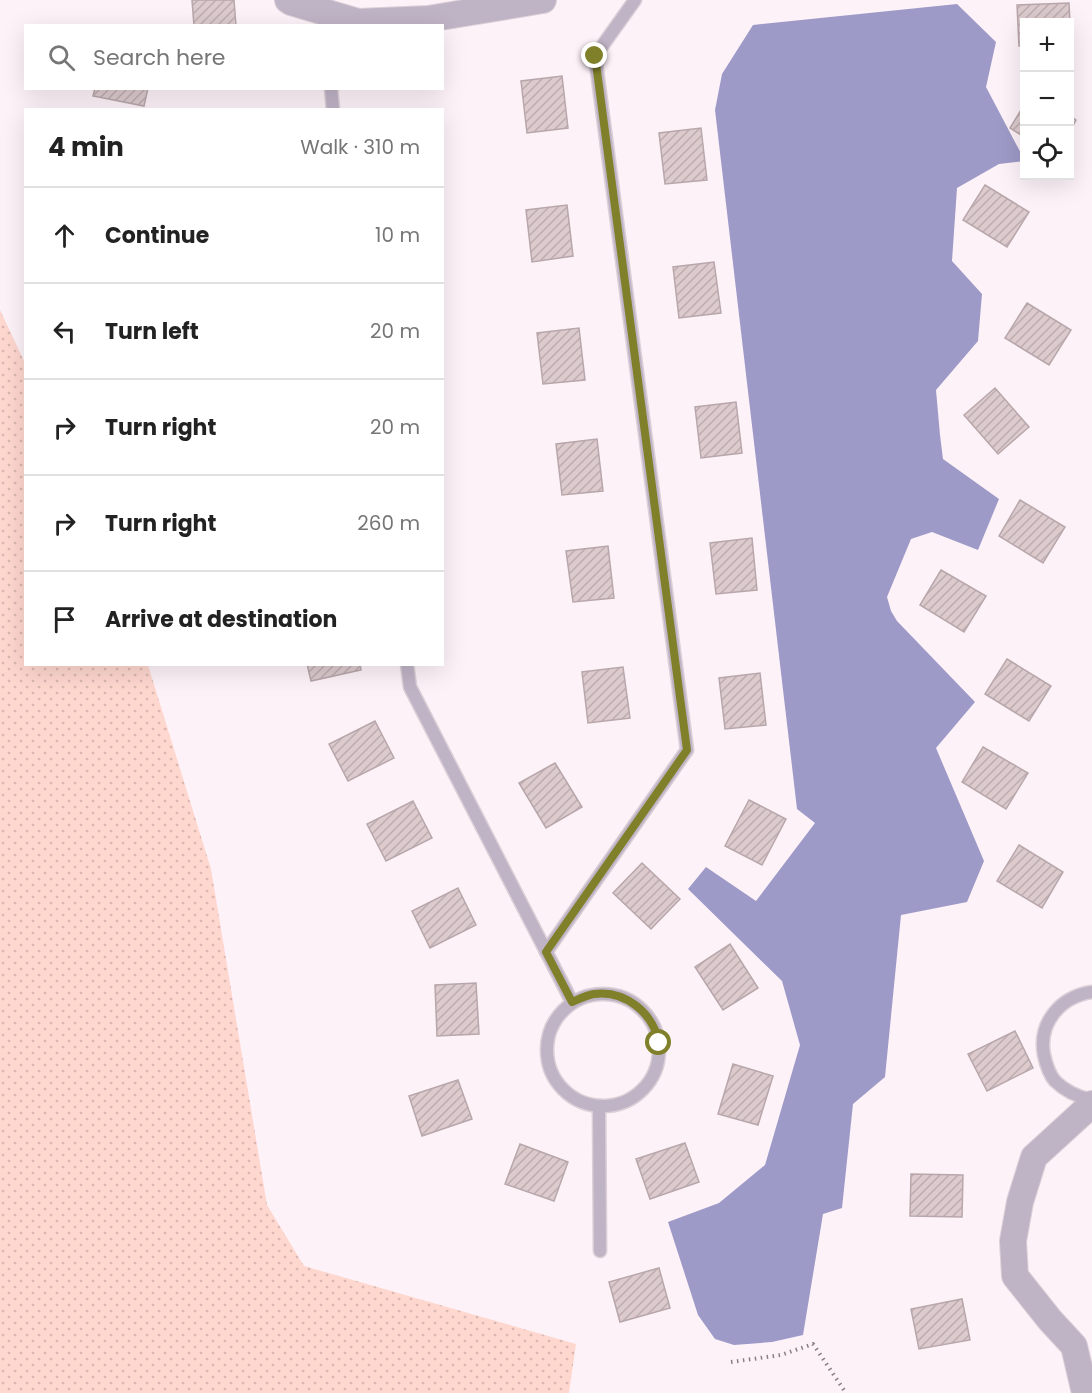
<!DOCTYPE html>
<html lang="en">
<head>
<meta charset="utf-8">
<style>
	:root { --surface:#fff; --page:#f2f2f2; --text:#222; --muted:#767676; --line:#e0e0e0 }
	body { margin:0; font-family:Poppins,sans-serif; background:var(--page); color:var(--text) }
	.controls { position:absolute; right:18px; top:18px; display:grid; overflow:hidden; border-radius:0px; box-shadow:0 6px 24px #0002 }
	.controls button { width:54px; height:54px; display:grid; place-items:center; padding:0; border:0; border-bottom:2px solid var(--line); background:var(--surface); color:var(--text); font:30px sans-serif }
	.stop { position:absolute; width:18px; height:18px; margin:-14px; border:4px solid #7f8029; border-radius:50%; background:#fff }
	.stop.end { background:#7f8029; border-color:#fff; box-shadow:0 2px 6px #0008 }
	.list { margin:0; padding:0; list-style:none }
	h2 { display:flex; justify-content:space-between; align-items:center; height:78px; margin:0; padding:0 24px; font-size:26px }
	h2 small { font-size:20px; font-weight:400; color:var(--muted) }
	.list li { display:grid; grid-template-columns:39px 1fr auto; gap:18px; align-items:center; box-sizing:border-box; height:96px; padding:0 24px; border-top:2px solid var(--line) }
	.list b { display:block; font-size:22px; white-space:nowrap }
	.list em { font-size:20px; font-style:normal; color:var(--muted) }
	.icon { flex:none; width:33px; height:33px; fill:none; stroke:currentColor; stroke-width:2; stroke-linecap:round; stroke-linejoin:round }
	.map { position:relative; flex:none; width:1092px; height:1393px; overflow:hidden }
	.search { position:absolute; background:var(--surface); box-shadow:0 6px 24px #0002; left:24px; top:24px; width:420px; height:66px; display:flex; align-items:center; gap:15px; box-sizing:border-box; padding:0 21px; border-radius:0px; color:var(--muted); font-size:22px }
	.panel { position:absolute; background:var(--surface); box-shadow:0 6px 24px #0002; left:24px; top:108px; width:420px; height:558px; border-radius:0px }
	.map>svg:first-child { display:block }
	.grass { fill:url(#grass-dots) }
	.water { fill:#9d9ac7 }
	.building { fill:url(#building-hatch); stroke:#b8a7aa; stroke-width:1.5 }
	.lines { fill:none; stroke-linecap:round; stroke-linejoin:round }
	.service-casing { stroke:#dbd0d7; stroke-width:15 }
	.minor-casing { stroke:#dbd0d7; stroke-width:28 }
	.path { stroke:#888085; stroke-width:4; stroke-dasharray:1.5 4.5; stroke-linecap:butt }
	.service { stroke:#bfb3c6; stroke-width:12 }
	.minor { stroke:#bfb3c6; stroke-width:26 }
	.route { stroke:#7f8029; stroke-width:8 }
</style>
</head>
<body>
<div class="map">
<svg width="1092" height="1393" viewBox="0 0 1092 1393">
	<defs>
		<pattern id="grass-dots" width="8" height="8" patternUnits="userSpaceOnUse" patternTransform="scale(1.5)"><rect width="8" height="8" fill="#fed7cf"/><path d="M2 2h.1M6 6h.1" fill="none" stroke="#dab8b1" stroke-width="1.8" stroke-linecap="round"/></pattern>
		<pattern id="building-hatch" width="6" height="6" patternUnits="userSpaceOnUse" patternTransform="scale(1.5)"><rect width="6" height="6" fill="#dccacd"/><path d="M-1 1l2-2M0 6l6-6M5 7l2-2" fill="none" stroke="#bdadb0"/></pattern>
	</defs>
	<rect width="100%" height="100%" fill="#fef2f9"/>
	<!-- grass -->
	<path class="grass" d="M0,310L25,363L26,664L148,665L211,869L267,1205L304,1266L576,1344L569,1393H0Z"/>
	<!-- water -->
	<path class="water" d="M957,4L996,42L986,87L1024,159V161L999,164L957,188L952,261L982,294L978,341L936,390L940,435L943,459L999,499L978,550L932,532L911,539L887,597L891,611L897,621L975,702L936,748L984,861L967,902L901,915L885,1077L853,1104L842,1208L823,1214L803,1335L772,1342L734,1345L715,1339L698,1315L668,1222L719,1203L765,1165L800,1045L782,981L688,889L706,867L756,901L815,823L797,809L715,110L722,74L753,25Z"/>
	<!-- building -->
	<g class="building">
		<path d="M192,0H234L236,26H194Z"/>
		<path d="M1069,3L1071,44H1070V22H1024V46H1019L1017,5Z"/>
		<path d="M562,76L568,128L527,133L521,81Z"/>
		<path d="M95,88H148L144,106L93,96Z"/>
		<path d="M1024,105V137L1010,128Z"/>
		<path d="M1070,116L1076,120L1070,131Z"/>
		<path d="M701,128L707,180L665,184L659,133Z"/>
		<path d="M985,185L1029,212L1007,247L963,220Z"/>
		<path d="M567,205L573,256L532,262L526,210Z"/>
		<path d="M714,262L721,313L679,318L673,267Z"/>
		<path d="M1027,303L1071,330L1049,365L1005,338Z"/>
		<path d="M579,328L585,380L543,384L537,333Z"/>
		<path d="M995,388L1029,427L998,454L964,415Z"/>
		<path d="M736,402L742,453L701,458L695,407Z"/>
		<path d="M597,439L603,491L562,495L556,444Z"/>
		<path d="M1020,500L1065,527L1043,563L999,536Z"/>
		<path d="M752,538L757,590L716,594L710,543Z"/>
		<path d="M608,546L614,598L573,602L566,551Z"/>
		<path d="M941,570L986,596L964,632L920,605Z"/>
		<path d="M1007,659L1051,686L1029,721L985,694Z"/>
		<path d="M307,664H360L361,670L311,681Z"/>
		<path d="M623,667L630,718L588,723L582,672Z"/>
		<path d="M760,673L766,725L725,729L719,678Z"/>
		<path d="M375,721L394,758L348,781L329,744Z"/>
		<path d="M983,747L1028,773L1006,809L962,782Z"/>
		<path d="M555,763L582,807L546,828L519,783Z"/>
		<path d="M749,800L786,819L762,865L725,846Z"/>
		<path d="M413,801L432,838L386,861L367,824Z"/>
		<path d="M1019,845L1063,872L1042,908L997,881Z"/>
		<path d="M642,863L680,899L651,929L613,893Z"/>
		<path d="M458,888L476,925L430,948L412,911Z"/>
		<path d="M730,944L758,988L723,1010L695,967Z"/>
		<path d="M476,983L479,1034L437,1036L435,985Z"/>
		<path d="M1015,1031L1033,1068L987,1091L968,1054Z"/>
		<path d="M733,1064L773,1076L758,1125L718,1114Z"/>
		<path d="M458,1080L472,1119L422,1136L409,1096Z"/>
		<path d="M685,1143L699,1182L650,1199L636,1159Z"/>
		<path d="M520,1144L568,1162L554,1201L505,1184Z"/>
		<path d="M911,1174L963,1175L962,1217L910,1216Z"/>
		<path d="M659,1268L670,1308L620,1322L609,1282Z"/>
		<path d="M962,1299L970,1340L919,1349L911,1309Z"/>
	</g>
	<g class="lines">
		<defs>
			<g id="service">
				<path d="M331,88L333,110"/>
				<path d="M407,664L410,687L572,1002"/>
				<path d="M546,952L687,750L595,56L635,0"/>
				<path d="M1092,992C1060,997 1038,1023 1044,1055C1046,1064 1049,1074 1055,1081C1065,1091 1078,1097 1092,1100"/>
				<circle cx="603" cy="1050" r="56"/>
				<path d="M599,1106L600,1251"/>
			</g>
			<g id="minor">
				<path d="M288,0L291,2L358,22L428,19L543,0"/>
				<path d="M1085,1393L1074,1346L1050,1320L1015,1276L1013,1241L1020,1202L1034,1157L1092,1104"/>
			</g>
		</defs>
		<!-- service casing -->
		<use href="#service" class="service-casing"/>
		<!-- minor casing -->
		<use href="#minor" class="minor-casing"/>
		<!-- path -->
		<path class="path" d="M731,1362L781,1355L813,1344L846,1393"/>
		<!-- service -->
		<use href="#service" class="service"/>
		<!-- minor -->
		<use href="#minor" class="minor"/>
	</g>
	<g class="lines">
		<!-- route -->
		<path class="route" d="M595,56L687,750L546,952L572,1002C579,999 587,995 594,994C626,990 653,1013 659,1043"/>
	</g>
</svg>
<div class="controls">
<button>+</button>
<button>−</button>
<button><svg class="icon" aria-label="locate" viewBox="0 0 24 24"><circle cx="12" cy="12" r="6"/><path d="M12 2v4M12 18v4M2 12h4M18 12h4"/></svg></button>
</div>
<div class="stop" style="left:659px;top:1043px"></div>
<div class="stop end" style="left:595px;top:56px"></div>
<div class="search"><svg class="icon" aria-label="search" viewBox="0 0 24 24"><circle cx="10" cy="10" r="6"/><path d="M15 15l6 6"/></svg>Search here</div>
<section class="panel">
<h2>4 min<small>Walk · 310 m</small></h2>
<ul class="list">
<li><svg class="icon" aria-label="ahead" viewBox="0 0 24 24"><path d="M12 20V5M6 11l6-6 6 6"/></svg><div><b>Continue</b></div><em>10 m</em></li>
<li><svg class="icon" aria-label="left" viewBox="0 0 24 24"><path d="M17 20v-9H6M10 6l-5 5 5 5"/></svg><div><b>Turn left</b></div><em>20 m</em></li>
<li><svg class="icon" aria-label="right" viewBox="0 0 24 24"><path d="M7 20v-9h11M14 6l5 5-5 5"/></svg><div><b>Turn right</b></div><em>20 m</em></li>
<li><svg class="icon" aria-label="right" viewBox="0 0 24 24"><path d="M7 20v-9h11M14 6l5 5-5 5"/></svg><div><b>Turn right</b></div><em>260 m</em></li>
<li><svg class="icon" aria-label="arrive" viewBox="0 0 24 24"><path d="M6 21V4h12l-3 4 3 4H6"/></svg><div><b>Arrive at destination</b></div></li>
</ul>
</section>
</div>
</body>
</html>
